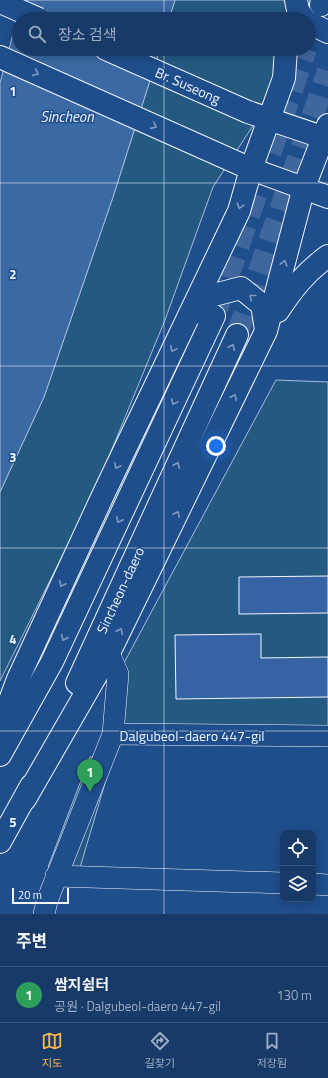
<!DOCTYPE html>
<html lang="ko">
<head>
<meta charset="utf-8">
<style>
	:root { --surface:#173a69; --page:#20416f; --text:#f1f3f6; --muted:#9eadc0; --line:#36547d; --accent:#ffb74d }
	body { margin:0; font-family:"Titillium Web","Noto Sans KR",sans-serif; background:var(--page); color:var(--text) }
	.controls { position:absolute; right:12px; bottom:12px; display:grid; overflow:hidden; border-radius:8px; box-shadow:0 2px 10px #0003 }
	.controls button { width:36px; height:36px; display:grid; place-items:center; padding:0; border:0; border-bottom:1px solid var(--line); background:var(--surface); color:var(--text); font:20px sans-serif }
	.scale { position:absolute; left:12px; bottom:10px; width:57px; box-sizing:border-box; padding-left:4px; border:2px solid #f2f6ff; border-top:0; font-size:11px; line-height:14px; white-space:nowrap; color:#f2f6ff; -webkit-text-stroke:3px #1f4e8c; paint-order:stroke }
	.you { position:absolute; left:216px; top:446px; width:14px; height:14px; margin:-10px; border:3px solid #fff; border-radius:50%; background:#1a73e8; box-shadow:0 0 0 6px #1a73e833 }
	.badge { display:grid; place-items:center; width:26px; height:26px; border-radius:50%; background:var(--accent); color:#fff; font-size:13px; font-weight:700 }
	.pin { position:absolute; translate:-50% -33px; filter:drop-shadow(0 1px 2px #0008) }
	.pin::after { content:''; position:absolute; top:21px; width:14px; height:12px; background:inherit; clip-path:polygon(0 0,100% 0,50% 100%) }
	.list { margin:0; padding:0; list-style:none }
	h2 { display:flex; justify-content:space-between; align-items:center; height:52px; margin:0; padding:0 16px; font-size:17px }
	h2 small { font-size:13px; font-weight:400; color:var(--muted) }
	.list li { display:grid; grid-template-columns:26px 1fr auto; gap:12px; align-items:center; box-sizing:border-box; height:56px; padding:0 16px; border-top:1px solid var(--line) }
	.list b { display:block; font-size:15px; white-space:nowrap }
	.list p { margin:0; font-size:13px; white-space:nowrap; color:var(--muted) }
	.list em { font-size:13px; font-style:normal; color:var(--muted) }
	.icon { flex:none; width:22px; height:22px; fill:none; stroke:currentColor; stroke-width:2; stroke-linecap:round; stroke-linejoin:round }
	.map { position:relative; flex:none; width:328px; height:914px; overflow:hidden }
	.search { position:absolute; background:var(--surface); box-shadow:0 2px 10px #0003; left:12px; right:12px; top:12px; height:44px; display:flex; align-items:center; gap:10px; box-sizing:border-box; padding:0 14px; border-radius:22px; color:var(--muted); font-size:15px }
	.sheet { height:108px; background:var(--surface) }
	nav { display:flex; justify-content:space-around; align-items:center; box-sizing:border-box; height:56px; border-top:1px solid var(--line); background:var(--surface); font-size:11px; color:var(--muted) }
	nav a { display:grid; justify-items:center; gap:2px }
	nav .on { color:var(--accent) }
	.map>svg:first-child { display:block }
	.park { fill:#245a82; stroke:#a8bbd7 }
	.water { fill:#3b69a3; stroke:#a8bbd7 }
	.building { fill:#3563a3; stroke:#f2f6ff }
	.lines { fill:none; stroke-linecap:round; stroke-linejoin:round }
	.highway-tunnel { stroke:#3f679d; stroke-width:22; stroke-dasharray:22 11; stroke-linecap:butt }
	.minor-casing { stroke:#f2f6ff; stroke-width:22 }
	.major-casing { stroke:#f2f6ff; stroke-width:24 }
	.highway-casing { stroke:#f2f6ff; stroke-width:24 }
	.minor { stroke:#1f4e8c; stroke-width:21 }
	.major { stroke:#1f4e8c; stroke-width:22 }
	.highway { stroke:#1f4e8c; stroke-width:22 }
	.major-bridge-casing { stroke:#f2f6ff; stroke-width:24; stroke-linecap:butt }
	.major-bridge { stroke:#1f4e8c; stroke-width:22 }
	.oneway { stroke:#7e9ac0 }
	.grid { fill:none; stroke:#f2f6ff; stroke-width:1; stroke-opacity:0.55 }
	.labels { text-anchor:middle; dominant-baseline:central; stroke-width:3; stroke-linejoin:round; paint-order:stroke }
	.street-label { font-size:14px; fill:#f2f6ff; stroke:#1f4e8c }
	.water-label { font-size:15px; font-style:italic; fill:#f2f6ff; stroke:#1f4e8c }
	.grid-label { font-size:13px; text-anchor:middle; font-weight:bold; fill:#f2f6ff; stroke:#1f4e8c; stroke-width:3; stroke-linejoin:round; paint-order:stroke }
</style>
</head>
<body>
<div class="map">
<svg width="328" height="914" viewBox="0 0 328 914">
	<rect width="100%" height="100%" fill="#1f4e8c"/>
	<!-- park -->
	<g class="park">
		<path d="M175,0H295L292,19H169Z"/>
		<path d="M160,49H288L284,78L213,187L165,320L96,488L0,681V492L44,397L113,197Z"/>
		<path d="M276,380L328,382V736L113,734L118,674Z"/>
		<path d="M113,756L79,871L48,867L90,757Z"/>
	</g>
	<!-- water -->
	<path class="water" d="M22,0H175L169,19H19V49H160L113,197L44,397L0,492V83Z"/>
	<!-- building -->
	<g class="building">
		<path d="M328,576V613L239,614V577Z"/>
		<path d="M261,634V658L328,657V697L176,699L175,635Z"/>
	</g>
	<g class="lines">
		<!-- highway-tunnel -->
		<g class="highway-tunnel">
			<path d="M217,309L306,49"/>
			<path d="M237,335L328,71"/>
		</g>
		<defs>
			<g id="minor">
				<path d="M113,734L328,736"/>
				<path d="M56,876L283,883"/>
				<path d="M313,884L328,885"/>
				<path d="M44,914L47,901L113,734L118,674L109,653"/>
			</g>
			<g id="major">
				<path d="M106,49L248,112L328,139"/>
				<path d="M0,57L251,169L328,197"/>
			</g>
			<g id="highway">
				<path d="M296,0L298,10L304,19"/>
				<path d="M321,5L322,0"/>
				<path d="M309,23L328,32"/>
				<path d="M278,311C293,288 306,272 328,256"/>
				<path d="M195,313L210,296L241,288L262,305L266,330"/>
				<path d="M77,683L237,335"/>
				<path d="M0,727L18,679L104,493L239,211L251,169L284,78L286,49"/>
				<path d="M0,755L52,662L214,316"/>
				<path d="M25,799L109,653L266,331L304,187L328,125"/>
				<path d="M0,842L31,786"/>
			</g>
		</defs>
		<!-- minor casing -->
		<use href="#minor" class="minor-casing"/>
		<!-- major casing -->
		<use href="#major" class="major-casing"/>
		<!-- highway casing -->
		<use href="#highway" class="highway-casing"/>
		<!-- minor -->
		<use href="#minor" class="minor"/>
		<!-- major -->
		<use href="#major" class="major"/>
		<!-- highway -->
		<use href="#highway" class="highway"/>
		<defs>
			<path id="major-bridge" d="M0,2L39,19"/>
		</defs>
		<!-- major-bridge casing -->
		<use href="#major-bridge" class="major-bridge-casing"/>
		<!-- major-bridge -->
		<use href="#major-bridge" class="major-bridge"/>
	</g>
	<!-- one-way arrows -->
	<defs><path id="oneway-chevron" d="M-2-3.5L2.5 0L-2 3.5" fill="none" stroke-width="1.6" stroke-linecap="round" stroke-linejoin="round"/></defs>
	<g class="oneway">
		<use href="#oneway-chevron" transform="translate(36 73) rotate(24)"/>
		<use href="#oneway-chevron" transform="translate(154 126) rotate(24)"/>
		<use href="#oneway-chevron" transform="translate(240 206) rotate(107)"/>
		<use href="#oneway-chevron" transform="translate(284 263) rotate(-76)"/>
		<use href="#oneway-chevron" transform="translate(252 297) rotate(-141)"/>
		<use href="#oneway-chevron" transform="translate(232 347) rotate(-65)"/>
		<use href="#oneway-chevron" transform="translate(173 349) rotate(116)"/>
		<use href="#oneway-chevron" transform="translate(234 397) rotate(-64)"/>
		<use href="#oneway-chevron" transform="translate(174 402) rotate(115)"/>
		<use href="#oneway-chevron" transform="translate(177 465) rotate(-65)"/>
		<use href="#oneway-chevron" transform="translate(117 466) rotate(116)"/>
		<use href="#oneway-chevron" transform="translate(177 514) rotate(-64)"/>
		<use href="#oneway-chevron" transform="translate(119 520) rotate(115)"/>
		<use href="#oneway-chevron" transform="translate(62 584) rotate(115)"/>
		<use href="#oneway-chevron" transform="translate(120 631) rotate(-64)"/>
		<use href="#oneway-chevron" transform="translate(64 638) rotate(115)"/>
	</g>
	<!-- grid -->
	<path class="grid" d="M164,0V19M164,49V914M0,183H328M0,366H328M0,548H328M0,731H328"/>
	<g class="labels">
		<!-- street labels -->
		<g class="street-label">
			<text transform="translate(188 85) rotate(24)">Br. Suseong</text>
			<text transform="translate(120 590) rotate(-65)">Sincheon-daero</text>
			<text x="192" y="735">Dalgubeol-daero 447-gil</text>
		</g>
		<!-- water labels -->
		<g class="water-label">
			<text x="67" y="116">Sincheon</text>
		</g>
	</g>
	<g class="grid-label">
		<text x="13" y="96">1</text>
		<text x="13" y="279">2</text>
		<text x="13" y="462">3</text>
		<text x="13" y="644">4</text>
		<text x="13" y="827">5</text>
	</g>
</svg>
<div class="controls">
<button><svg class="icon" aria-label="locate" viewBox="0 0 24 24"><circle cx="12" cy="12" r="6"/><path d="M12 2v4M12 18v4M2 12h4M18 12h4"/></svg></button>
<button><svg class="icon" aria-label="layers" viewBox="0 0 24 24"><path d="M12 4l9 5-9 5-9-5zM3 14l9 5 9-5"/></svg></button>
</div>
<div class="scale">20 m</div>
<div class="you"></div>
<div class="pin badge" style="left:90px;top:792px;background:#2e9e5b">1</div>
<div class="search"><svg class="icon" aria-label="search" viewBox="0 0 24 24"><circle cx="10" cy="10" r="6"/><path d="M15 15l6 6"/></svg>장소 검색</div>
</div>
<section class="sheet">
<h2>주변<small></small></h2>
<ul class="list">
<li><span class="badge" style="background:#2e9e5b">1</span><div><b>쌈지쉼터</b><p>공원 · Dalgubeol-daero 447-gil</p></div><em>130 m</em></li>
</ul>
</section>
<nav>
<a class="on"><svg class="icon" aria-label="map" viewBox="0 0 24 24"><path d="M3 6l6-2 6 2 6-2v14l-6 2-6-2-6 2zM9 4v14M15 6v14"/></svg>지도</a>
<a><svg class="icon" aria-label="directions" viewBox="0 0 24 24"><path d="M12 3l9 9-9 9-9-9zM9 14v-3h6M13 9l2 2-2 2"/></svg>길찾기</a>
<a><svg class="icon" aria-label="saved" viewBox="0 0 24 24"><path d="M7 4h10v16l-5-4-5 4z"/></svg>저장됨</a>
</nav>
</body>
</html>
